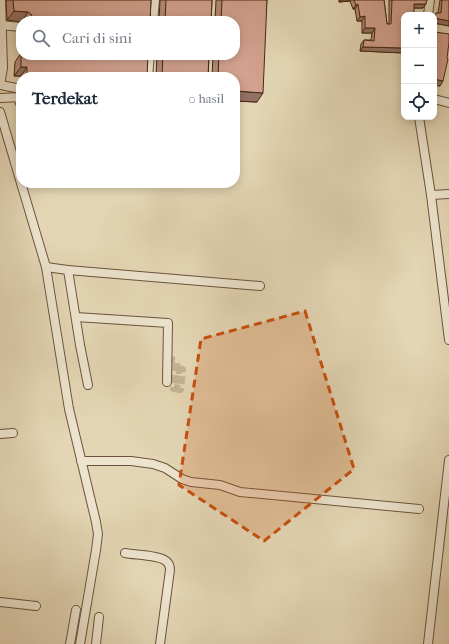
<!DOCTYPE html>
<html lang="id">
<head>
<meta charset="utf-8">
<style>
	:root { --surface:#fff; --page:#f2f2f3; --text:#1f2937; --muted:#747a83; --line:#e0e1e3 }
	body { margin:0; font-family:"IM FELL French Canon",serif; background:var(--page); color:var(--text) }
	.controls { position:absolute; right:12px; top:12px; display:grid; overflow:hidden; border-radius:8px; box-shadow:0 2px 10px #0003 }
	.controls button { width:36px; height:36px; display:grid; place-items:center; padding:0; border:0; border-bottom:1px solid var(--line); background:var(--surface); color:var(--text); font:20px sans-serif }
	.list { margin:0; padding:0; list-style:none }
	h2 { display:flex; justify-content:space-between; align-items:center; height:52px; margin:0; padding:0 16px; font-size:17px }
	h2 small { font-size:13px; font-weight:400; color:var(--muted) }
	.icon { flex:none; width:22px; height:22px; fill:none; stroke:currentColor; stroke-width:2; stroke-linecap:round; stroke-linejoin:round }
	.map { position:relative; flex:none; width:449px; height:644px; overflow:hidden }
	.search { position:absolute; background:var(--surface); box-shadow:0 2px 10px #0003; left:16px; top:16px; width:224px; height:44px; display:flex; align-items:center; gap:10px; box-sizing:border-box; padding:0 14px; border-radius:16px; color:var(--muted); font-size:15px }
	.panel { position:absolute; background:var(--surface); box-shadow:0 2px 10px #0003; left:16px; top:72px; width:224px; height:116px; border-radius:16px }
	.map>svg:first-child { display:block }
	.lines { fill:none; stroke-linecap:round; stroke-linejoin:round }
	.minor-tunnel { stroke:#c4b394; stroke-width:8; stroke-dasharray:8 4; stroke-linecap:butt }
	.minor-casing { stroke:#6b543b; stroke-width:10 }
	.minor { stroke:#ede4cf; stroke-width:8 }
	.wall { fill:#b58a7b; stroke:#432912 }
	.shaded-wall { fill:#947164; stroke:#432912 }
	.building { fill:#d3a18f; stroke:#432912 }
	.marked { fill:#c74f0d; fill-opacity:0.2; stroke:#c74f0d; stroke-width:3; stroke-dasharray:8 5; stroke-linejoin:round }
</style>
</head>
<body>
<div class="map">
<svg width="449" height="644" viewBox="0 0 449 644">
	<rect width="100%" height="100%" fill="#e4d6b5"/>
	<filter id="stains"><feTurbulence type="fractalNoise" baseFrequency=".005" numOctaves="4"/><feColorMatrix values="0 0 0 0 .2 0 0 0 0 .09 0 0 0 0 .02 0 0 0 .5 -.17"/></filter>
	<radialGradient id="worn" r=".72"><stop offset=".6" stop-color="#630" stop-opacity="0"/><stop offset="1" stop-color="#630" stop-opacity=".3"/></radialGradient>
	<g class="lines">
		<!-- minor-tunnel -->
		<g class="minor-tunnel">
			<path d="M167,360L177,361L176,370"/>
			<path d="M176,370H182L180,389L174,388Z"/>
		</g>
		<defs>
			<g id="minor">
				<path d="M428,15L430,0"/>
				<path d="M153,21L155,0"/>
				<path d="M0,25L21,27"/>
				<path d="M148,77L150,55"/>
				<path d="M0,85L3,68L1,0"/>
				<path d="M1,85L21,89"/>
				<path d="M18,97L21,106"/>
				<path d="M0,98L21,97"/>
				<path d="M434,99L449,103"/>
				<path d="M0,112L21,183"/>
				<path d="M419,117L431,195L449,340"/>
				<path d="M21,183L46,267L69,409L96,522L98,534L96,550L80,644"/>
				<path d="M431,195L449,194"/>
				<path d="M46,267L68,270L80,345L88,385"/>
				<path d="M68,270L260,286"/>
				<path d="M76,317L168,323L167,382"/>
				<path d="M0,434L13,433"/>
				<path d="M81,461H131L153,464L165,468L182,479L191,482L220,485L240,492L419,509"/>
				<path d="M125,553C135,555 159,555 166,561C169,563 170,567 170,570L160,644"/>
				<path d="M0,602L36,606"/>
				<path d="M70,644L76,610"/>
				<path d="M96,644L99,617"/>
				<path d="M428,644L449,460"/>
			</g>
		</defs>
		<!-- minor casing -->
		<use href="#minor" class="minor-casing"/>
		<!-- minor -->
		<use href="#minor" class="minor"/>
	</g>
	<!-- wall -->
	<g class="wall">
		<path d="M6,0H151L150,21H21L7,20Z"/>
		<path d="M160,0H212L211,21H159Z"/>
		<path d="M216,0H267L257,102L235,101V77H212L213,55H235V21H215Z"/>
		<path d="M339,0H384L387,24H389V0H427L423,8H414L404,15V53L360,51L361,44L364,40H371L372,33H362V21H357L355,9H353L350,1L339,2Z"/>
		<path d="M440,0H449V26L434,23V16L436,13H438Z"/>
		<path d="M435,32L440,86L434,85V34Z"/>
		<path d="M21,53V55L147,77H21V84L20,83L21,76H14L15,62Z"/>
		<path d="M157,55H209L208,77H156Z"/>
	</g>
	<!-- shaded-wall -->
	<g class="shaded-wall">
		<path d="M341,0H350V1L339,2Z"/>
		<path d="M358,4L355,9H353L356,5Z"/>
		<path d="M414,4H426L423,8H411Z"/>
		<path d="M14,11L28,12L22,21L21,22L7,20Z"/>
		<path d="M365,16L362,21H357L360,17Z"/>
		<path d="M435,18L449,21V26L434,23V20Z"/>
		<path d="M365,28H375L372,33H362Z"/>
		<path d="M363,47L404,48V53L360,51Z"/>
		<path d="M21,67H27L21,76H14Z"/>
		<path d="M27,74L31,76V77H25Z"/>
		<path d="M434,79L443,81L440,86L434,85Z"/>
		<path d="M235,91L263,93L257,102L235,101Z"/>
	</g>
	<!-- building -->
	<g class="building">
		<path d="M13,0H151L150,21H31L33,18L31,14L28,12L14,11Z"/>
		<path d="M166,0H212L211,21H165Z"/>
		<path d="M222,0H267L263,93L235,91V77H218L219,55H235V21H221Z"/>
		<path d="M354,0H384L387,24H391L392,0H427L426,4H414V15H404V48L363,47L364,40L374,41L375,28H365V16L360,17L358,4L356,5Z"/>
		<path d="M442,0H449V21L435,18L436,13H441Z"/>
		<path d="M435,32L449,34V42L447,58L448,59L443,81L434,79L436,67H434V40Z"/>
		<path d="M21,55H148L147,77H32L31,76L27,74V67H21Z"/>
		<path d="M163,55H209L208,77H162Z"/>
	</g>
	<!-- marked area -->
	<path class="marked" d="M305,311L354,469L264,541L179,485L201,339Z"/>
	<rect width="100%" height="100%" filter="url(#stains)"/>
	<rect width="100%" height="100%" fill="url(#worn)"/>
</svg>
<div class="controls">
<button>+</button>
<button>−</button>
<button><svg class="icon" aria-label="locate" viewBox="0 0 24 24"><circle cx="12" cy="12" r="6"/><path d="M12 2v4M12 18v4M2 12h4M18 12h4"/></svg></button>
</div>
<div class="search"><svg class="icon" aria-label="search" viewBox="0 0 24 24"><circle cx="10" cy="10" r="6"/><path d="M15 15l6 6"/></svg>Cari di sini</div>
<section class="panel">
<h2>Terdekat<small>0 hasil</small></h2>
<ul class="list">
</ul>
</section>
</div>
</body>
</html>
